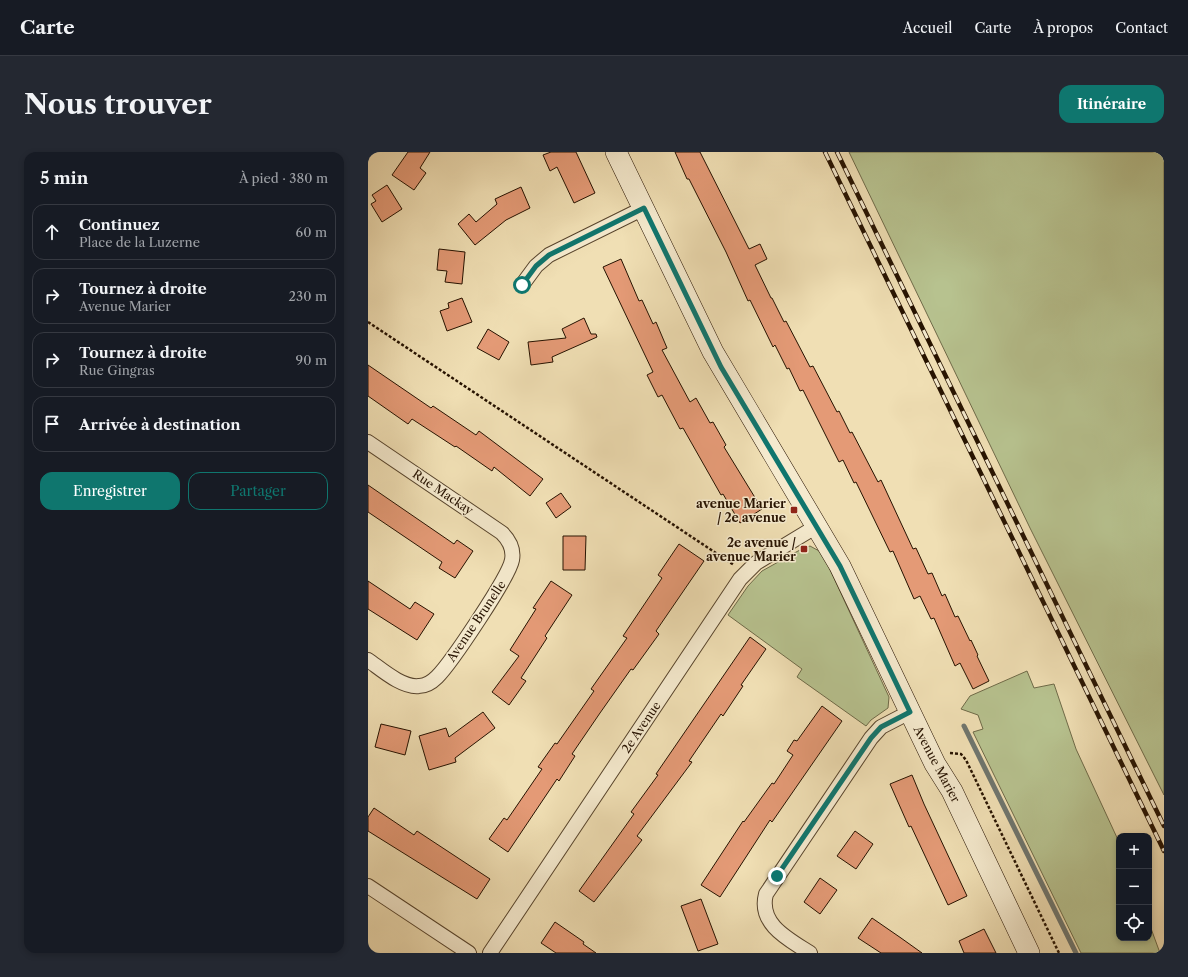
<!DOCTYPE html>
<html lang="fr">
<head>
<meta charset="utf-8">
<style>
	:root { --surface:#171b24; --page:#242831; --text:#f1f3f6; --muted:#9ea1a6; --line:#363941; --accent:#0f766e }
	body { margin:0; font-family:"Libre Caslon Text",serif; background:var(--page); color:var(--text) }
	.controls { position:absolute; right:12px; bottom:12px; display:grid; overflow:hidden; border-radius:8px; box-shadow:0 2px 6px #0003 }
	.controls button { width:36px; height:36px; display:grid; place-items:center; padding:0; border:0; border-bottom:1px solid var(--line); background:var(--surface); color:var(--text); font:20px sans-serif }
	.stop { position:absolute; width:12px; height:12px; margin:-9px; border:3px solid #0f766e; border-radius:50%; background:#fff }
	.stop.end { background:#0f766e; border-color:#fff; box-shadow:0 1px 4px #0008 }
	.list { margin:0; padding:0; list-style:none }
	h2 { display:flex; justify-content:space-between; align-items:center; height:52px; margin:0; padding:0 16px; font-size:17px }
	h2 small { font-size:13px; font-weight:400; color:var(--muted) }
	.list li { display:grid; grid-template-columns:26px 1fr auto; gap:12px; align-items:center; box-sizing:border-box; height:56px; margin:0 8px 8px; padding:0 8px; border:1px solid var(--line); border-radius:12px }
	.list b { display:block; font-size:15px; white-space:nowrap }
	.list p { margin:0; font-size:13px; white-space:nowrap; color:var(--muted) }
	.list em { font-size:13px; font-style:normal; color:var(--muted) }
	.actions { display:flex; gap:8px; padding:12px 16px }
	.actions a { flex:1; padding:9px 0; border:1px solid var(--accent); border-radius:12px; text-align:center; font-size:14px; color:var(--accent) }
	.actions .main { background:var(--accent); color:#fff }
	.icon { flex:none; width:22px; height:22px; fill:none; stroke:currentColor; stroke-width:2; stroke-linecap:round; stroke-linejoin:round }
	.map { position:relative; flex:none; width:796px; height:801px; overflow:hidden; border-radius:12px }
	header { display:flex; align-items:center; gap:24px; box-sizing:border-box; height:56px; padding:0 20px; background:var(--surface); border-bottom:1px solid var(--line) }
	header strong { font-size:19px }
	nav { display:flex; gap:22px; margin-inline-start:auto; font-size:14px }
	.intro { display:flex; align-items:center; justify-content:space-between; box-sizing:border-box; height:96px; padding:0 24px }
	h1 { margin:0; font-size:28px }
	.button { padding:10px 18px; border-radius:12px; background:var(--accent); color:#fff; font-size:14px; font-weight:700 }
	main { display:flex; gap:24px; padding:0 24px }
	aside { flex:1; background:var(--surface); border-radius:12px; box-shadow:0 2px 6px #0003 }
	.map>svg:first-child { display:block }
	.green { fill:#b7c28f; stroke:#6e6a48 }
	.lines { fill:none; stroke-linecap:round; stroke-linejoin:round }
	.stream { stroke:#6f766f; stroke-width:5 }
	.building { fill:#e49a76; stroke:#261200 }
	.street-casing { stroke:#58452d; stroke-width:16 }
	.secondary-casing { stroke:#261200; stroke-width:22 }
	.path { stroke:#261200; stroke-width:2.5; stroke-dasharray:3 2; stroke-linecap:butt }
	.street { stroke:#f5eace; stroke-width:14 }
	.secondary { stroke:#f5eace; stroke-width:21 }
	.rail-casing { stroke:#261200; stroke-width:4.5 }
	.rail { stroke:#f5eace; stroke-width:3; stroke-dasharray:9; stroke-linecap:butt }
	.route { stroke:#0f766e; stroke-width:5 }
	.poi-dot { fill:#8f2418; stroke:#f5eace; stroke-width:1.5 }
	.labels { text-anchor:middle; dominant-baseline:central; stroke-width:3; stroke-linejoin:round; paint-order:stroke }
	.street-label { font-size:12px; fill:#261200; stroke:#f5eace }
	.poi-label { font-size:12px; font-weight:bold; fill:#261200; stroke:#f5eace; text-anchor:end }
</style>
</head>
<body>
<header>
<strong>Carte</strong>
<nav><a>Accueil</a><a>Carte</a><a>À propos</a><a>Contact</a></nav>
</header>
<div class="intro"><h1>Nous trouver</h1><a class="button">Itinéraire</a></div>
<main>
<aside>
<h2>5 min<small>À pied · 380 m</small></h2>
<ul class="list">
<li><svg class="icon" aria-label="ahead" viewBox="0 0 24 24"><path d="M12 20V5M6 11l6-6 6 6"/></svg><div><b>Continuez</b><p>Place de la Luzerne</p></div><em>60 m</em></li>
<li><svg class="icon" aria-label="right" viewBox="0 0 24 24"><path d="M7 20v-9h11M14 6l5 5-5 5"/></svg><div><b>Tournez à droite</b><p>Avenue Marier</p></div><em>230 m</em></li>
<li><svg class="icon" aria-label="right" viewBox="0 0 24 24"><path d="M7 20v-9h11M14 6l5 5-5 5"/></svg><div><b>Tournez à droite</b><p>Rue Gingras</p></div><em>90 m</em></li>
<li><svg class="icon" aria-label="arrive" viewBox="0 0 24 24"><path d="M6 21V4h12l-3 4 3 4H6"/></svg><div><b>Arrivée à destination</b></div></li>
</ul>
<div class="actions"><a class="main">Enregistrer</a><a>Partager</a></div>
</aside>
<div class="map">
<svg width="796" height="801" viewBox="0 0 796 801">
	<rect width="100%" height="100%" fill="#f0dfb4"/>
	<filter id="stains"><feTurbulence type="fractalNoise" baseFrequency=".005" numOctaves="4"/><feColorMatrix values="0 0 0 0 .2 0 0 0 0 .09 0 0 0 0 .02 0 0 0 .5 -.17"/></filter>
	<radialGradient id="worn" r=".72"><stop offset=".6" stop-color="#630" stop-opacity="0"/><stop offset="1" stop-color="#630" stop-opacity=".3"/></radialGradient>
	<!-- green -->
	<g class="green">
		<path d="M481,0H796V643L662,376Z"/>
		<path d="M442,394L453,400L457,407L521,545L520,556L503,568L498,574L429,525L434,517L360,463L380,434L394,419L430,399Z"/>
		<path d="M659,519L666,536L686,532L708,597L751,690V786H781V771L792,801H713L605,580L615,577L610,563L593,557L602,544Z"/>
	</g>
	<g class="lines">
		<!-- stream -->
		<path class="stream" d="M596,574L708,801"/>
	</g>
	<!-- building -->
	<g class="building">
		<path d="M40,0H62L52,16L58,21L46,38L24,23Z"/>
		<path d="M183,0H208L227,41L206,51L189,15L182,19L175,3Z"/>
		<path d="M307,0H332L381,97L392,92L399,107L387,113L403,146H404L416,170L418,169L442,215L445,214L469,260L471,259L482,281L484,280L510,330L513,328L545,397L548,396L560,422L564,421L574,444L577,442L587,465L590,464L602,489L603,488L610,503L609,504L621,529L605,537L592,511L587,514L566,466L563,467L552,444L546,447L525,399L522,400L488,330L486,331L475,308L471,310L435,238L432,239L421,216L419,217L407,193L405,195L382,148L380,149L358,100L321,27H319Z"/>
		<path d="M19,33L34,57L14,70L3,52L8,49L4,43Z"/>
		<path d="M153,35L162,56L138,68L107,93L90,72L101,62L108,70L129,52L127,47Z"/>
		<path d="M71,97L97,100L94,132L77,130L79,119L69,118Z"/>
		<path d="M253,107L271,149L274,148L285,172L288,170L299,196L294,198L322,250L328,246L342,271L345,270L358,293L356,295L394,357L372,371L355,342L353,343L315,276L312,277L294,243L290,245L279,223L285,220L235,115Z"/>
		<path d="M94,146L104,170L79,179L72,159L81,156L80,151Z"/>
		<path d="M216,166L223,182H228L229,185L184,205L185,210L163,213L160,190L198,186L194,177Z"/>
		<path d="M120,177L141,190L131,208L109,196Z"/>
		<path d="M0,213L63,256L65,254L108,283L111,279L175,327L162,344L126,315L124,319L88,294L87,295L44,267L40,272L0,244Z"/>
		<path d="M0,333L86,392L89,388L105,399L87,426L71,416L74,410L0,360Z"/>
		<path d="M193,341L203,355L188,366L178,351Z"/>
		<path d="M195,384H218L217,418H195Z"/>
		<path d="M311,392L336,409L288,479L291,482L265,518L263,517L232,561L204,602L207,604L191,629L189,627L140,700L121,687L136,666L139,668L174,617L170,615L187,591L189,592L226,539L223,537L259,486L255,484L294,426L290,423Z"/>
		<path d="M0,429L42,457L47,450L66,462L49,488L0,457Z"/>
		<path d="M183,429L204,443L177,484L179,486L153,526L158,529L141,553L124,540L151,504L142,498L168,457L165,456Z"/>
		<path d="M382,485L398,497L373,533L375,534L355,564L353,562L321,609L324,610L269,684L274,688L226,750L211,739L266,662L263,660L290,623L288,622Z"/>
		<path d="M454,554L474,569L404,670L402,668L352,745L333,733L375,669L376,670L404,631L406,632L425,603L419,599L426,588L429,589Z"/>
		<path d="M115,560L127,576L87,606L88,610L61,618L51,584L78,576L81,585Z"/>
		<path d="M13,572L43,579L37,603L7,595Z"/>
		<path d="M544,623L556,652L599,744L580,753L543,674L541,675L522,632Z"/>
		<path d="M6,656L46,683L49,679L122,727L109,747L0,679V665Z"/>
		<path d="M487,679L505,692L488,717L469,704Z"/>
		<path d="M452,726L469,738L452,762L436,750Z"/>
		<path d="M333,747L350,792L330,799L313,754Z"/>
		<path d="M504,766L533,786L554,801H513L490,786Z"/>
		<path d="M187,770L216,790L215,792L228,801H188L173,791Z"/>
		<path d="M616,777L628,801H596L591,789Z"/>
	</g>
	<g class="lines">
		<defs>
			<g id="street">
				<path d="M154,133L168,114L181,103L276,56"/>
				<path d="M0,290L134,381C141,388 146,397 144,408C141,425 83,511 69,525C64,530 58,534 51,534C34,536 13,517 0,508"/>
				<path d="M0,734L101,801"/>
				<path d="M122,801L372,427L388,411L449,374"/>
				<path d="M442,801C420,787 390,772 398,742L503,586L513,575L542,560"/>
			</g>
			<path id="secondary" d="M248,0L345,200L472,414L567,612L584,639L661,801"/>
		</defs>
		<!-- street casing -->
		<use href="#street" class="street-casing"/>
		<!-- secondary casing -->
		<use href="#secondary" class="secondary-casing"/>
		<!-- path -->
		<g class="path">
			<path d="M0,170L366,413"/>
			<path d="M582,601L593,602L598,608L691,801"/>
		</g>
		<!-- street -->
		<use href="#street" class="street"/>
		<!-- secondary -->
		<use href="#secondary" class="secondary"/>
		<defs>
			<g id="rail">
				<path d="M457,0L796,699"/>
				<path d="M469,0L796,674"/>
			</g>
		</defs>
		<!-- rail casing -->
		<use href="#rail" class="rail-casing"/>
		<!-- rail -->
		<use href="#rail" class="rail"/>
	</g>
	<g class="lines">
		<!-- route -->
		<path class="route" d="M154,133L168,114L181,103L276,56L353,215L472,414L542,560L513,575L503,586L409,724"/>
	</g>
	<!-- markers -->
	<g class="poi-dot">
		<rect x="422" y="354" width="8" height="8" rx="2"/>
		<rect x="432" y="393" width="8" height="8" rx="2"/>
	</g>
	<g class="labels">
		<!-- street labels -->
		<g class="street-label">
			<text transform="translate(75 340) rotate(34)">Rue Mackay</text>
			<text transform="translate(108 469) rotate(-56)">Avenue Brunelle</text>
			<text transform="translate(273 575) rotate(-56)">2e Avenue</text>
			<text transform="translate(569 612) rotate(62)">Avenue Marier</text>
		</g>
		<!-- poi labels -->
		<g class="poi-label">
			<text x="418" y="351">avenue Marier<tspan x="418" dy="14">/ 2e avenue</tspan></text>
			<text x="428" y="390">2e avenue /<tspan x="428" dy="14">avenue Marier</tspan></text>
		</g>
	</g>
	<rect width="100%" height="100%" filter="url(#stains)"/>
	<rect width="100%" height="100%" fill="url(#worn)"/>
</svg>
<div class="controls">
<button>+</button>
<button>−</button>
<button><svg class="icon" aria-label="locate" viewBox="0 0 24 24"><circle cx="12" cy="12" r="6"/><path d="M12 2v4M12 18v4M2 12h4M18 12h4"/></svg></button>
</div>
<div class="stop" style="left:154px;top:133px"></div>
<div class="stop end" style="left:409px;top:724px"></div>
</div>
</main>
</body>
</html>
